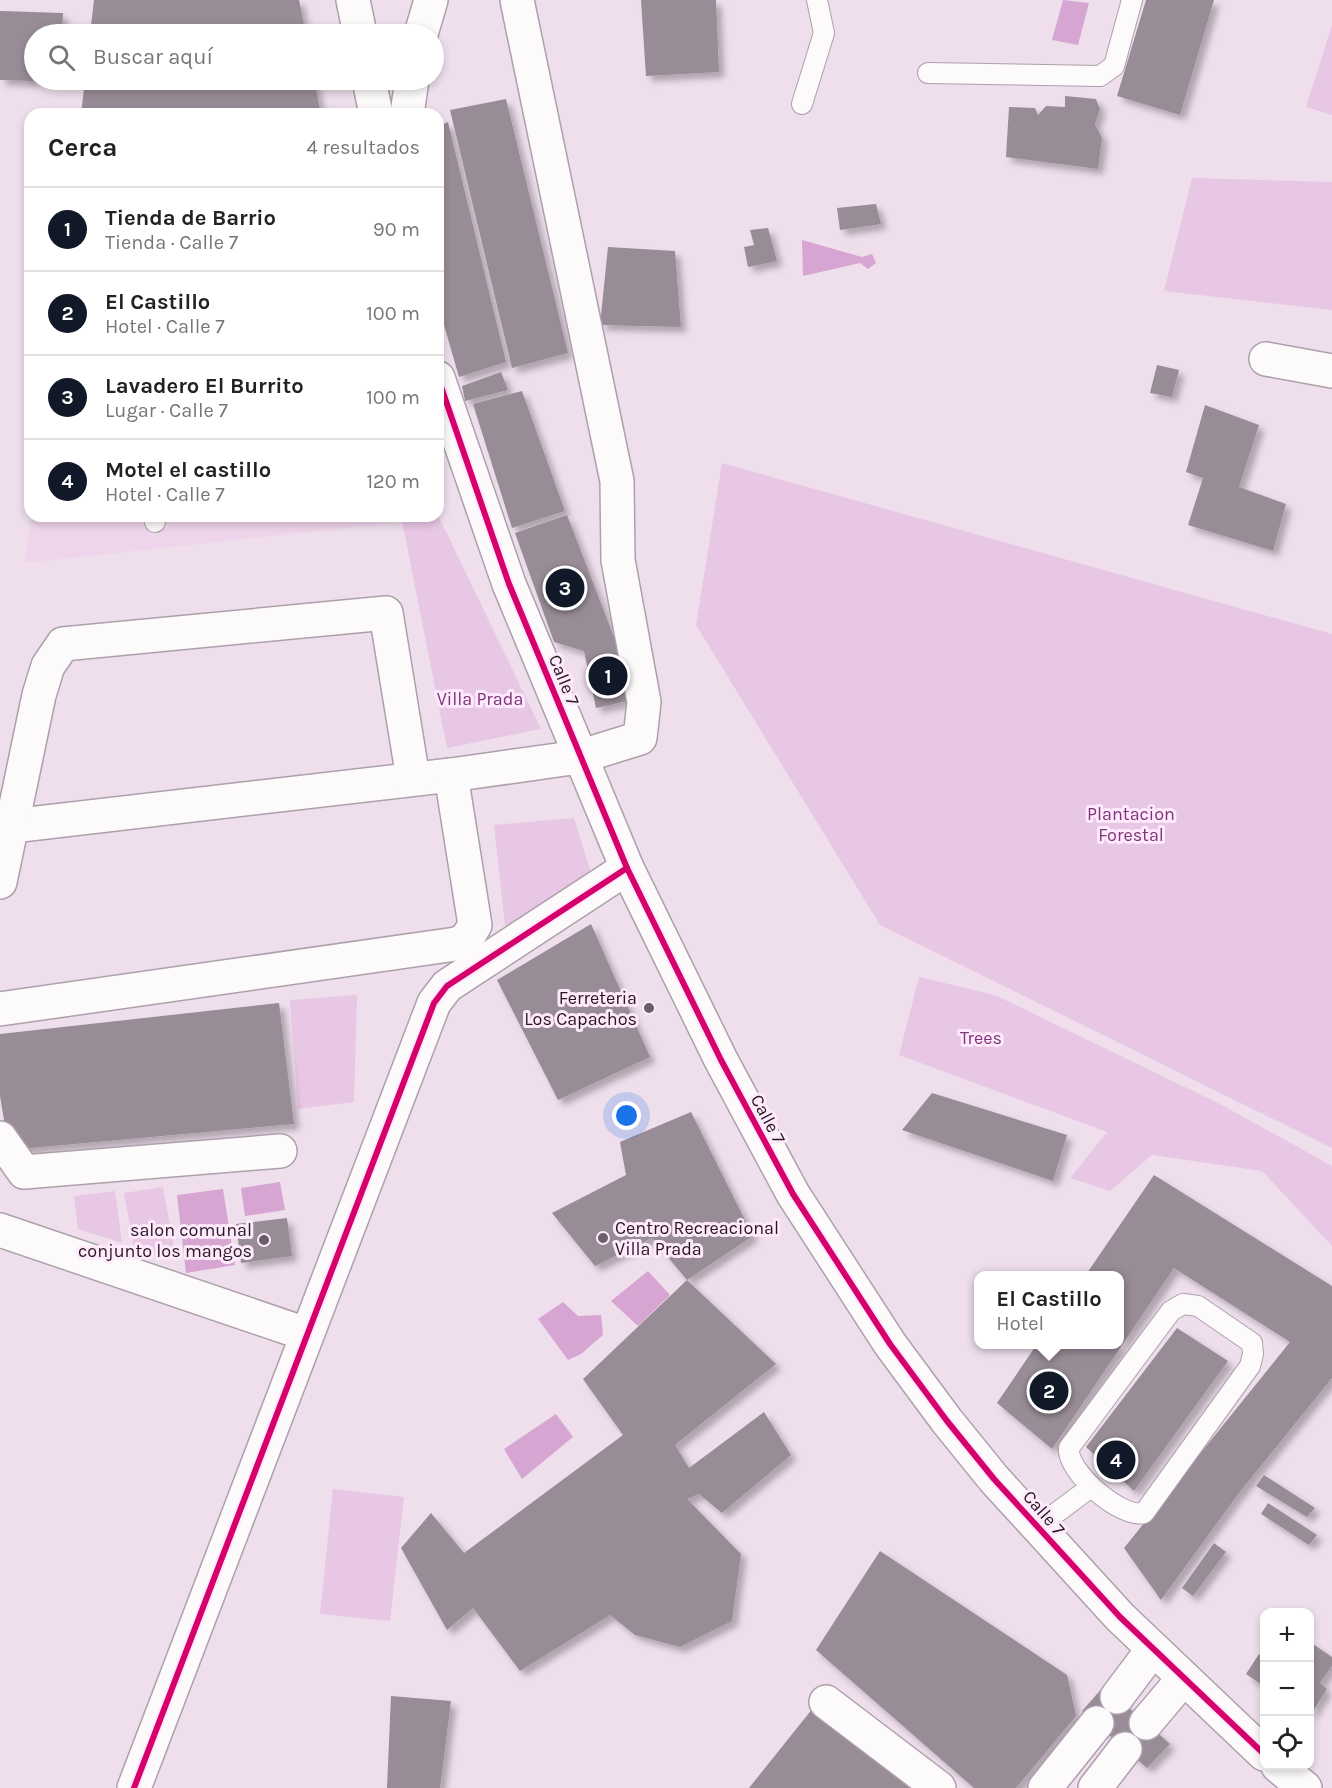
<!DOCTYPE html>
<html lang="es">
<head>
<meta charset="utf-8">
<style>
	:root { --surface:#fff; --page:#f6f6f6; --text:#222; --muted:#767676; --line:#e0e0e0; --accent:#111827 }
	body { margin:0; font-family:Karla,sans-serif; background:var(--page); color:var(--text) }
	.controls { position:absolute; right:18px; bottom:18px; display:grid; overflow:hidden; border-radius:12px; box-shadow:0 3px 9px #0003 }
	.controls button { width:54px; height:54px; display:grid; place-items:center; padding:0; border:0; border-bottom:2px solid var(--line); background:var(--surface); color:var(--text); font:30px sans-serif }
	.you { position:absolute; left:627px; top:1116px; width:21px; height:21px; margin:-15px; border:4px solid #fff; border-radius:50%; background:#1a73e8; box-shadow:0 0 0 9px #1a73e833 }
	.badge { display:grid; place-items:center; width:39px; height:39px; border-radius:50%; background:var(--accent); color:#fff; font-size:20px; font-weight:700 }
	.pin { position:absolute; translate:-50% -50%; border:3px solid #fff; box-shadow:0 2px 6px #0006 }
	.popup { position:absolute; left:974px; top:1271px; width:150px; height:78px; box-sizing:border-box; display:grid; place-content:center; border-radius:12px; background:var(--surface); filter:drop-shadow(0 2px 4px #0005); font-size:20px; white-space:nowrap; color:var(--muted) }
	.popup b { font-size:22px; color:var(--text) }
	.popup::after { content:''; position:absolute; left:50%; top:100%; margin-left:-12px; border:12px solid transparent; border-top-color:var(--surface) }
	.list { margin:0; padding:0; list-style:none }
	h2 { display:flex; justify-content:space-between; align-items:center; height:78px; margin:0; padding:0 24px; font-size:26px }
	h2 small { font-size:20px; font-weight:400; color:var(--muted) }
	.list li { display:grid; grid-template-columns:39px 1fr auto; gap:18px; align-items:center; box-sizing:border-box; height:84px; padding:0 24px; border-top:2px solid var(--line) }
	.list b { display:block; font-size:22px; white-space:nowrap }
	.list p { margin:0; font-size:20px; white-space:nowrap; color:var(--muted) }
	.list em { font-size:20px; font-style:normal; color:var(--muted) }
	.icon { flex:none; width:33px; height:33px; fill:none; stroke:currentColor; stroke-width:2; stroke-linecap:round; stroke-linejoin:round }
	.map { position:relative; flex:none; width:1332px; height:1788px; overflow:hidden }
	.search { position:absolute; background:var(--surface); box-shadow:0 3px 9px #0003; left:24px; top:24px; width:420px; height:66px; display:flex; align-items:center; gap:15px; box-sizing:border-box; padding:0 21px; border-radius:33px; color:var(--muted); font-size:22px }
	.panel { position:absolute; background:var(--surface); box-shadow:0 3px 9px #0003; left:24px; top:108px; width:420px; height:414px; border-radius:18px }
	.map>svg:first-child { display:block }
	.built { fill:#efd5eb }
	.green { fill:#e8c7e4 }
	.water { fill:#d6a5d1 }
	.building { fill:#988c97; filter:url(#shadow) }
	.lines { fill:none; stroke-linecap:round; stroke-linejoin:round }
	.lane-casing { stroke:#aca0aa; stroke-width:22 }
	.street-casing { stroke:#aca0aa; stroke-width:36 }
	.secondary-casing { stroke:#aca0aa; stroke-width:36 }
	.lane { stroke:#fdfafc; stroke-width:20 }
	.street { stroke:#fdfafc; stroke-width:33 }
	.secondary { stroke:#fdfafc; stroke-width:33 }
	.cycleway-casing { stroke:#ffe9fc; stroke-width:10 }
	.cycleway { stroke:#d6006c; stroke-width:6 }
	.poi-dot { fill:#6a5e68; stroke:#ffe9fc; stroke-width:2 }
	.labels { text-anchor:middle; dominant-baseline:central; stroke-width:6; stroke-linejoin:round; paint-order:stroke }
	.street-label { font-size:18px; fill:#231921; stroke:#ffe9fc }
	.park-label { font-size:18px; fill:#7f3379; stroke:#ffe9fc }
	.poi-label { font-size:18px; fill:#231921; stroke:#ffe9fc; text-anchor:end }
</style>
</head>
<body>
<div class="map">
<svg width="1332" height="1788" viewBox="0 0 1332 1788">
	<defs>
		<filter id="shadow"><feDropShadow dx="5.5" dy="5.5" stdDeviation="3" flood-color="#0004"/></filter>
	</defs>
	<rect width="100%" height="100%" fill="#efdfed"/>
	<!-- built -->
	<path class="built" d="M31,516H391L392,523L25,563Z"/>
	<!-- green -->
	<g class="green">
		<path d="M1332,25V115L1306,107Z"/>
		<path d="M1192,178L1332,182V310L1164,291Z"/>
		<path d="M722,463L1332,634V1148L880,925L696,625Z"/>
		<path d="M438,515L541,729L447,748L401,516Z"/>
		<path d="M574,818L593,879L506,936L494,825Z"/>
		<path d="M919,977L995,995L1222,1105L1332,1166V1246L1262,1171L1152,1155L1110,1191L1070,1178L1107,1132L899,1055Z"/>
		<path d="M357,995L354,1102L298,1109L290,1000Z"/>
		<path d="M163,1187L175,1252L136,1259L124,1193Z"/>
		<path d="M115,1191L122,1243L78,1229L74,1196Z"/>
		<path d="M333,1489L404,1497L390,1621L320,1614Z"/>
	</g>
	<!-- water -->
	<g class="water">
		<path d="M1063,0L1089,3L1078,45L1052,40Z"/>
		<path d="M802,240L862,257L872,254L876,263L868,269L860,263L803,276Z"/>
		<path d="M280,1182L285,1210L245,1216L241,1188Z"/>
		<path d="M223,1189L235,1265L186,1273L177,1195Z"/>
		<path d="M648,1271L670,1295L638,1326L611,1301Z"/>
		<path d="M563,1302L578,1316L601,1315L603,1335L581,1354L568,1360L538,1319Z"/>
		<path d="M556,1414L573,1437L522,1479L504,1449Z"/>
	</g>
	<!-- building -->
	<g class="building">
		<path d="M94,0H299L306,34H90Z"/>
		<path d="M641,0H716L719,72L646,76Z"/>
		<path d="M1146,0H1214L1180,115L1117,96Z"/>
		<path d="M0,11L63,13L62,34H34V81L0,80Z"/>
		<path d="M85,80H314L321,114H81Z"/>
		<path d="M1065,96L1096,99L1100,109L1095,124L1102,138L1098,169L1006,157L1009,107L1035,108L1038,115L1046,106L1065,107Z"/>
		<path d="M506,99L568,353L512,368L450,110Z"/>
		<path d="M448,122L506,362L459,377L438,304V126Z"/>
		<path d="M876,204L881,224L840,230L837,208Z"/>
		<path d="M768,228L777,261L748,267L744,247L754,245L750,230Z"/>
		<path d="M608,247L675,251L681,327L600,325Z"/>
		<path d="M1157,365L1179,370L1172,397L1150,393Z"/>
		<path d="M501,372L508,390L465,401L462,386Z"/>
		<path d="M522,391L565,511L512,528L473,404Z"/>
		<path d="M1205,405L1259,425L1239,487L1286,504L1273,551L1188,525L1203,478L1186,472Z"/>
		<path d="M567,515L617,645L633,700L596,708L584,651L554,642L515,533Z"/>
		<path d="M591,924L650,1057L558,1100L497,980Z"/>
		<path d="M279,1003L294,1124L9,1150L0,1096V1034Z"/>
		<path d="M932,1093L1067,1135L1053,1181L902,1130Z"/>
		<path d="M691,1112L753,1236L687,1280L652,1238L595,1266L552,1213L626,1175L620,1142Z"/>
		<path d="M1154,1175L1332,1286V1378L1239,1493L1161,1600L1124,1548L1290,1342L1174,1268L1052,1449L997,1403L1037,1344H1120V1276H1085Z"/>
		<path d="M287,1218L292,1256L241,1263L236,1224Z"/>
		<path d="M687,1280L776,1364L675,1445L689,1468L764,1412L791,1455L722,1513L699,1494L687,1499L741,1554L732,1621L680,1647L635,1635L610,1615L520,1671L473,1608L447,1630L401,1548L431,1513L464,1553L623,1435L583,1379Z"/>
		<path d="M1177,1328L1228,1361L1134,1491L1086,1447Z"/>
		<path d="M1264,1475L1315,1508L1307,1517L1256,1486Z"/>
		<path d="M1268,1503L1317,1535L1309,1545L1261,1514Z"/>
		<path d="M1214,1543L1226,1552L1193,1596L1182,1588Z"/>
		<path d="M880,1551L1067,1675L1076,1716L1016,1788H974L816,1650Z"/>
		<path d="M1310,1642L1332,1657V1666L1320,1683L1327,1689L1310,1716Z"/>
		<path d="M1259,1654L1264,1658V1686L1246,1674Z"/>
		<path d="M1104,1686L1170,1744L1147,1768L1082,1711Z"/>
		<path d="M391,1696L451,1701L440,1788H387Z"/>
		<path d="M817,1703L924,1788H749Z"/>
	</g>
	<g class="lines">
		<defs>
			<g id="lane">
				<path d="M928,73L1100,76L1114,66L1132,0"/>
				<path d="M802,104L824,33L817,0"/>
				<path d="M154,516L155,522"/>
				<path d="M1183,1304L1198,1306L1252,1343L1253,1354L1250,1366L1144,1513C1121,1519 1066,1471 1069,1448L1171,1311Z"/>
				<path d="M1036,1528L1091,1487"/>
			</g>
			<g id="street">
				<path d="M1266,359L1332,371"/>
				<path d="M12,826L451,775L579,757L640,738L644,702L618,560L617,481L517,0"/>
				<path d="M0,882L39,695L48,666L63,644L386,613L413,778"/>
				<path d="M0,1009L456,944L466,940L475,925L451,775"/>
				<path d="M0,1138L24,1172L280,1151"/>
				<path d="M0,1230L306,1334"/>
				<path d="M1117,1697L1153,1649"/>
				<path d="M826,1702L939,1788"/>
				<path d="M1146,1723L1184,1678"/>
				<path d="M134,1788L434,1003L447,986L627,868"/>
				<path d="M1045,1788L1097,1723"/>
				<path d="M1095,1788L1125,1749"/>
			</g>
			<g id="secondary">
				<path d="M353,0L360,34"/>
				<path d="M421,34L431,0"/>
				<path d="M369,80L376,114"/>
				<path d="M407,114L412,80"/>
				<path d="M438,378L509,584L627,868L721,1060L793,1194L890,1344L947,1421L994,1479L1120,1617L1264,1754"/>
				<path d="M1278,1766L1305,1788"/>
			</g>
		</defs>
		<!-- lane casing -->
		<use href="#lane" class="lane-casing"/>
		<!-- street casing -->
		<use href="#street" class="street-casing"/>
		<!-- secondary casing -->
		<use href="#secondary" class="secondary-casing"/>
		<!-- lane -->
		<use href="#lane" class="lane"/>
		<!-- street -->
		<use href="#street" class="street"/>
		<!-- secondary -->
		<use href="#secondary" class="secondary"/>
		<defs>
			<g id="cycleway">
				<path d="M438,378L509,584L627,868L721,1060L793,1194L890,1344L947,1421L994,1479L1120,1617L1264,1754"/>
				<path d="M134,1788L434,1003L447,986L627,868"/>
			</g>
		</defs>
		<!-- cycleway casing -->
		<use href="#cycleway" class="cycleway-casing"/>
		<!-- cycleway -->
		<use href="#cycleway" class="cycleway"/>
	</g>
	<!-- markers -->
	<g class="poi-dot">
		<circle cx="649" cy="1008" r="6"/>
		<circle cx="603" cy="1238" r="6"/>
		<circle cx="264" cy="1240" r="6"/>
	</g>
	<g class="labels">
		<!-- street labels -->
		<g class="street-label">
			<text transform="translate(564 680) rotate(68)">Calle 7</text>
			<text transform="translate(768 1119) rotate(62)">Calle 7</text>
			<text transform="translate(1044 1513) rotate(49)">Calle 7</text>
		</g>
		<!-- park labels -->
		<g class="park-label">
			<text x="480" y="699">Villa Prada</text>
			<text x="1131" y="814">Plantacion<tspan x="1131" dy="21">Forestal</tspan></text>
			<text x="981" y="1038">Trees</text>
		</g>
		<!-- poi labels -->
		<g class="poi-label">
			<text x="637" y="998">Ferreteria<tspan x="637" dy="21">Los Capachos</tspan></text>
			<text x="615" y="1228" text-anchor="start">Centro Recreacional<tspan x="615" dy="21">Villa Prada</tspan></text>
			<text x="252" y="1230">salon comunal<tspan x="252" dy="21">conjunto los mangos</tspan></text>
		</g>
	</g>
</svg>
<div class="controls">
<button>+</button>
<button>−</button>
<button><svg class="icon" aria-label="locate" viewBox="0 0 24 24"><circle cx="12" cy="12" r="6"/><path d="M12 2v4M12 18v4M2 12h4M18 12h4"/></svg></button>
</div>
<div class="you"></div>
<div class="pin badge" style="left:608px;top:676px">1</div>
<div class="pin badge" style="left:1049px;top:1391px">2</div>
<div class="popup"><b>El Castillo</b>Hotel</div>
<div class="pin badge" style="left:565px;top:588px">3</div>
<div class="pin badge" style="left:1116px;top:1460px">4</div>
<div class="search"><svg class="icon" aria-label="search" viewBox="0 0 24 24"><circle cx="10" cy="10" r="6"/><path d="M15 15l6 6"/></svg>Buscar aquí</div>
<section class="panel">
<h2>Cerca<small>4 resultados</small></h2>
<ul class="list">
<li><span class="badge">1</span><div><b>Tienda de Barrio</b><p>Tienda · Calle 7</p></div><em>90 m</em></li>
<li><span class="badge">2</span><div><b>El Castillo</b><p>Hotel · Calle 7</p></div><em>100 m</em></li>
<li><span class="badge">3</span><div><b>Lavadero El Burrito</b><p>Lugar · Calle 7</p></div><em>100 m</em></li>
<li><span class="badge">4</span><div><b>Motel el castillo</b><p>Hotel · Calle 7</p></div><em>120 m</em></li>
</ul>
</section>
</div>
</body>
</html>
